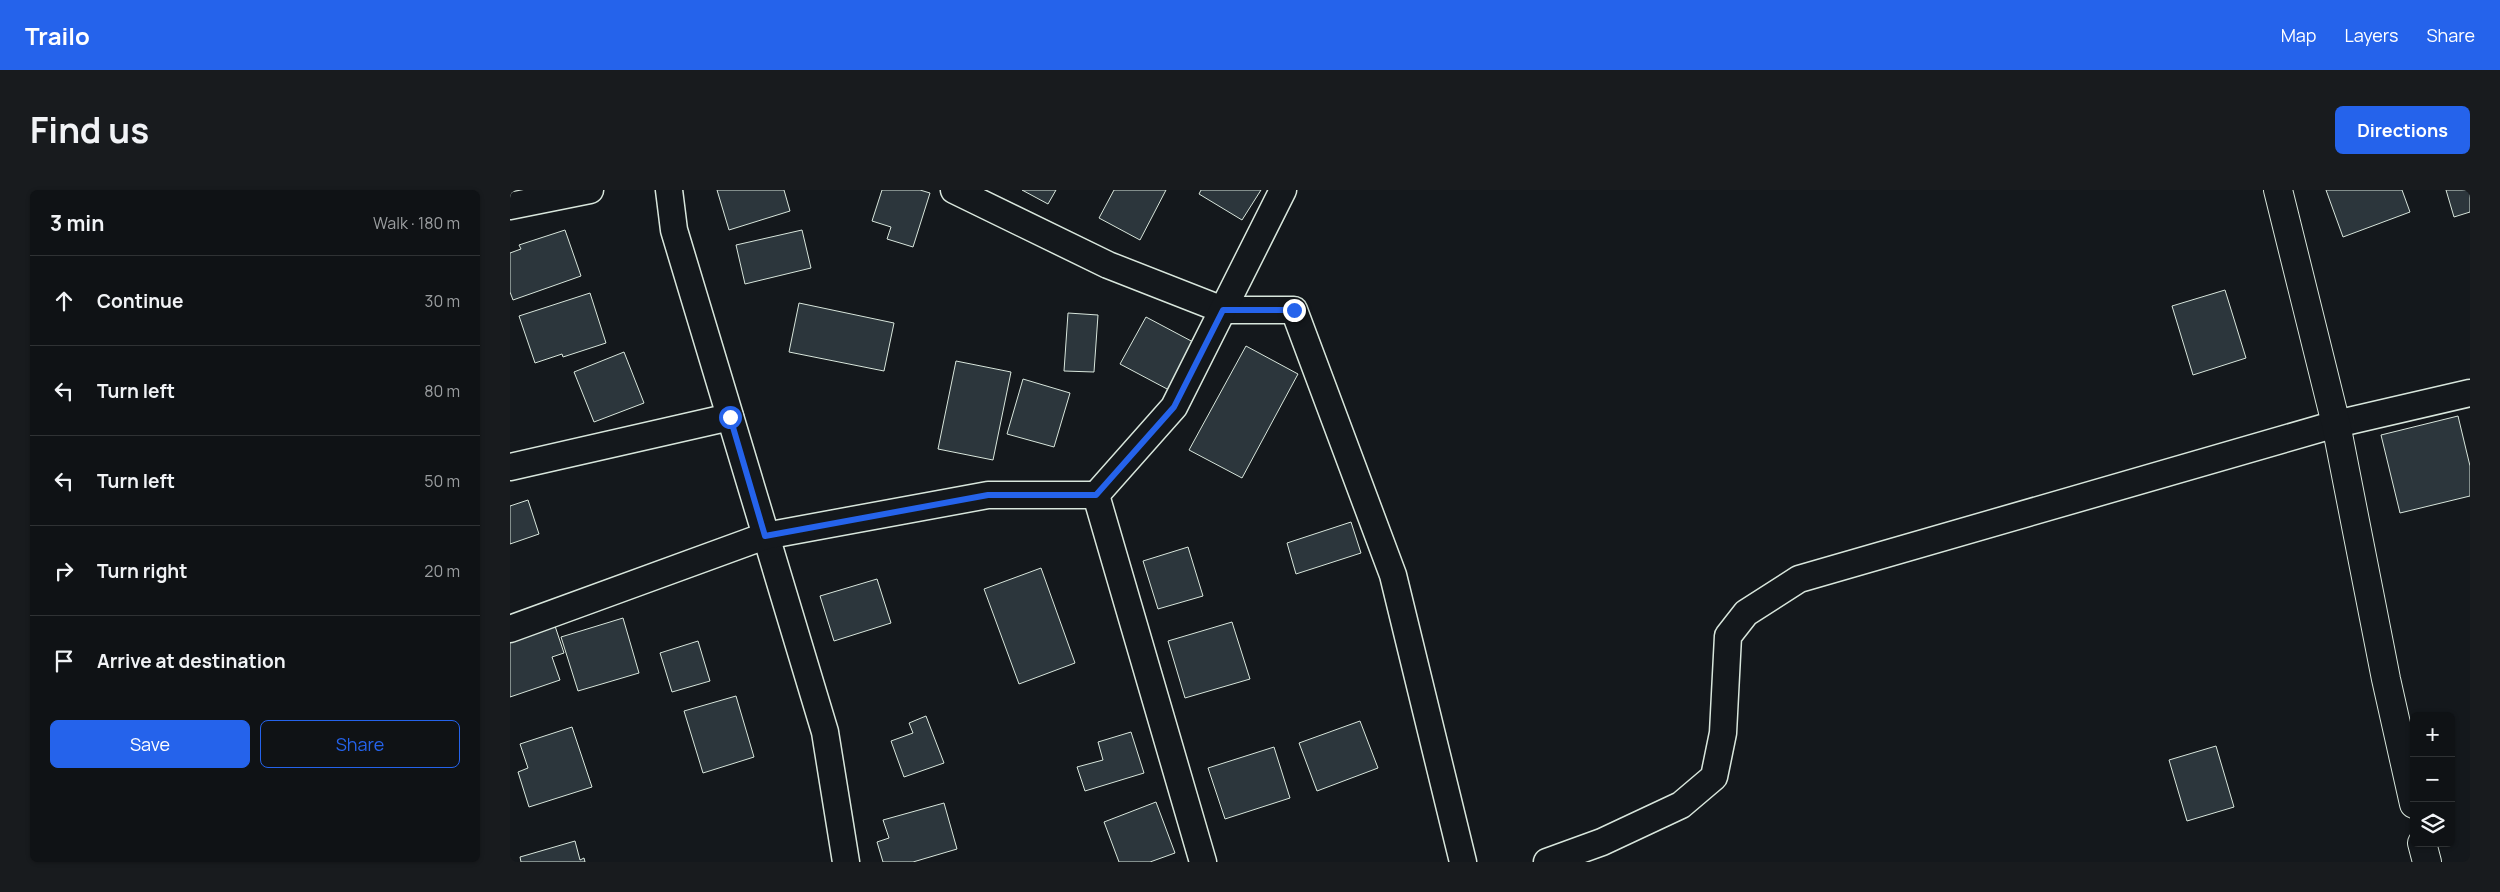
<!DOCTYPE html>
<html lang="en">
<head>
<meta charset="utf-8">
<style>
	:root { --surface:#0f1215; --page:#181b1e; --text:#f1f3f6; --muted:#9b9ea0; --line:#2f3234; --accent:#2563eb }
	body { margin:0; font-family:Manrope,sans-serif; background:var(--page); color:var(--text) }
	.controls { position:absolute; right:15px; bottom:15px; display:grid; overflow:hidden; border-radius:8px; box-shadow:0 1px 4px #0004 }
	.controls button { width:45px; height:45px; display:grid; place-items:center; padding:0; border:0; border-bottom:1px solid var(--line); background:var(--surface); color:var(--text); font:25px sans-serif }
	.stop { position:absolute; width:15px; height:15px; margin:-11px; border:4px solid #2563eb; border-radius:50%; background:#fff }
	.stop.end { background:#2563eb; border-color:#fff; box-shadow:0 1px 5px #0008 }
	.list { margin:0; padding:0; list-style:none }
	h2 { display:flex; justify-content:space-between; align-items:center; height:65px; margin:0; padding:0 20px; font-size:21px }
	h2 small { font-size:16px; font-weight:400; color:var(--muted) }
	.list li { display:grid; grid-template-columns:32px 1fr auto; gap:15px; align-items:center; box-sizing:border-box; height:90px; padding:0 20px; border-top:1px solid var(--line) }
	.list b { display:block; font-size:19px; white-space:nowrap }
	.list em { font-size:16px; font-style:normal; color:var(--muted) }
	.actions { display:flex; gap:10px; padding:15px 20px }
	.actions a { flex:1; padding:11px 0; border:1px solid var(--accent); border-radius:8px; text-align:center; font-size:18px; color:var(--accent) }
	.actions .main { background:var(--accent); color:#fff }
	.icon { flex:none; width:28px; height:28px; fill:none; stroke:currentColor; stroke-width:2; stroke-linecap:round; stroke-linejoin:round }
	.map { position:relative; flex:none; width:1960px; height:672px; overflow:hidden; border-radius:8px }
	header { display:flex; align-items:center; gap:30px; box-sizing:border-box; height:70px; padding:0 25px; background:var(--accent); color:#fff }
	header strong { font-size:24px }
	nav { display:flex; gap:28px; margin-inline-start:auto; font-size:18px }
	.intro { display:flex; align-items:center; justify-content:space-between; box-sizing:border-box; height:120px; padding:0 30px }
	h1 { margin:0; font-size:35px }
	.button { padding:12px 22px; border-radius:8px; background:var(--accent); color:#fff; font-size:18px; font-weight:700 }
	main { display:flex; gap:30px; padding:0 30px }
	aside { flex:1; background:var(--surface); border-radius:8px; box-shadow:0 1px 4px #0004 }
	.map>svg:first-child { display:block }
	.building { fill:#2c363c; stroke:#d8e6dc }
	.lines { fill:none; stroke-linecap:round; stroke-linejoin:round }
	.street-casing { stroke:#d8e6dc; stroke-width:29 }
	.secondary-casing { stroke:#d8e6dc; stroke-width:30 }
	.street { stroke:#14181c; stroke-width:26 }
	.secondary { stroke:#14181c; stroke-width:28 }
	.route { stroke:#2563eb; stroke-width:6 }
</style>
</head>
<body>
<header>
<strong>Trailo</strong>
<nav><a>Map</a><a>Layers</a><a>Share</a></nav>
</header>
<div class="intro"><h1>Find us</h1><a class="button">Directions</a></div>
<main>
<aside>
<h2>3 min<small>Walk · 180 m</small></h2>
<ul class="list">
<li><svg class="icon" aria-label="ahead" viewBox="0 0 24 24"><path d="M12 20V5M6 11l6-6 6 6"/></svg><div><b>Continue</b></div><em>30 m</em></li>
<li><svg class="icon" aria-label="left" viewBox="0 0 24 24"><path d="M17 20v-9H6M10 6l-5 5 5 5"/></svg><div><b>Turn left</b></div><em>80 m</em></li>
<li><svg class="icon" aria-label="left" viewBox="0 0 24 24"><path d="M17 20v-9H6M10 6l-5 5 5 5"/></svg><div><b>Turn left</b></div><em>50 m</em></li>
<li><svg class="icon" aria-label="right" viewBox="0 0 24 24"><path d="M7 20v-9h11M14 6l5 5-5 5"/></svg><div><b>Turn right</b></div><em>20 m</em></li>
<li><svg class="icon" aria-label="arrive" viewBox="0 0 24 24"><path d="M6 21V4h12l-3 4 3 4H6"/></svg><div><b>Arrive at destination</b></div></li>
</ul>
<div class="actions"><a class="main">Save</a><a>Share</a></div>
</aside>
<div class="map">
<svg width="1960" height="672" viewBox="0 0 1960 672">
	<rect width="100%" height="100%" fill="#14181c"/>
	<!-- building -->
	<g class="building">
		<path d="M207,0H274L280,21L219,40Z"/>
		<path d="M372,0H410L420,3L403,57L377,49L381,37L362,31Z"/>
		<path d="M512,0H546L538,14Z"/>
		<path d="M604,0H656L630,50L589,28Z"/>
		<path d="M691,0H751L732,30L689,4Z"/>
		<path d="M1816,0H1892L1900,22L1833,47Z"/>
		<path d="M1936,0H1960V22L1944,27Z"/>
		<path d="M55,40L71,86L3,110L0,102V63L11,59L9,55Z"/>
		<path d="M292,40L301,78L235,94L226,55Z"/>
		<path d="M1715,100L1736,168L1683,185L1662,116Z"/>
		<path d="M80,103L96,153L53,167L52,164L25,173L9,126Z"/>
		<path d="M289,113L384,133L374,181L279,162Z"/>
		<path d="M558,123L588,125L584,182L554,181Z"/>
		<path d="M636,127L685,153L659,200L610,174Z"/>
		<path d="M736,156L788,184L732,288L679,260Z"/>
		<path d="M114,162L134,213L84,232L64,182Z"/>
		<path d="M446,171L501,182L483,270L428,259Z"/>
		<path d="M513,189L560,203L544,257L497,244Z"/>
		<path d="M1948,226L1960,276V306L1890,323L1871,245Z"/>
		<path d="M18,310L29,344L0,354V316Z"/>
		<path d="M841,332L851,363L786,384L777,353Z"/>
		<path d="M678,357L693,406L648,419L633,371Z"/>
		<path d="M531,378L565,473L509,494L474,399Z"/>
		<path d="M367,389L381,433L324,451L310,406Z"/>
		<path d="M113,428L129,483L68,501L51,447Z"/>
		<path d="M722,432L740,489L675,508L658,451Z"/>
		<path d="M45,436L54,463L42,467L50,490L0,507V450Z"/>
		<path d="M188,451L200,491L162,502L150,463Z"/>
		<path d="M226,506L244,567L193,583L174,521Z"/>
		<path d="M416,526L434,573L394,587L381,551L403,543L399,533Z"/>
		<path d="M850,531L868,578L807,601L789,553Z"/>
		<path d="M62,537L82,597L19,617L8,582L18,578L10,554Z"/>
		<path d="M621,542L634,583L575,601L567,577L593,570L588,552Z"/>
		<path d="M1706,556L1724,617L1677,631L1659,570Z"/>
		<path d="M764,557L780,608L715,629L698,578Z"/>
		<path d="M646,612L665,663L640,672H609L594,632Z"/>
		<path d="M434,613L447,659L403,672H373L367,652L379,648L373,630Z"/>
		<path d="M65,651L70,670L74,668L75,672H11L10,667Z"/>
	</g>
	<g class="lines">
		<defs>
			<g id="street">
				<path d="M159,0L164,40L315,542L336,672"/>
				<path d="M444,0L598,75L713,120H784L883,385L953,672"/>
				<path d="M0,16L80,0"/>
				<path d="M0,277L220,227"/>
				<path d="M586,305L664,217L773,0"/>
				<path d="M0,439L255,346L478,305H586L693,672"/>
				<path d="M1037,672L1092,652L1171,615L1204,587L1213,543L1218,446L1236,423L1289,389L1826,234L1960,203"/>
			</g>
			<g id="secondary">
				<path d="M1768,0L1826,234L1876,489L1904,614"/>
				<path d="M1912,653L1917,672"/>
			</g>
		</defs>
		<!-- street casing -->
		<use href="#street" class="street-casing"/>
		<!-- secondary casing -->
		<use href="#secondary" class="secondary-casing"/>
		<!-- street -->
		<use href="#street" class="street"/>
		<!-- secondary -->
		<use href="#secondary" class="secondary"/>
	</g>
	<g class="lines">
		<!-- route -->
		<path class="route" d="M220,227L255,346L478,305H586L664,217L713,120H784"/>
	</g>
</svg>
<div class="controls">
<button>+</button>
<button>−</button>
<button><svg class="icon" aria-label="layers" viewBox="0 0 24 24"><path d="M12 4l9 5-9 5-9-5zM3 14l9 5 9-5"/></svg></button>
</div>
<div class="stop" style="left:220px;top:227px"></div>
<div class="stop end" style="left:784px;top:120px"></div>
</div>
</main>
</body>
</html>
